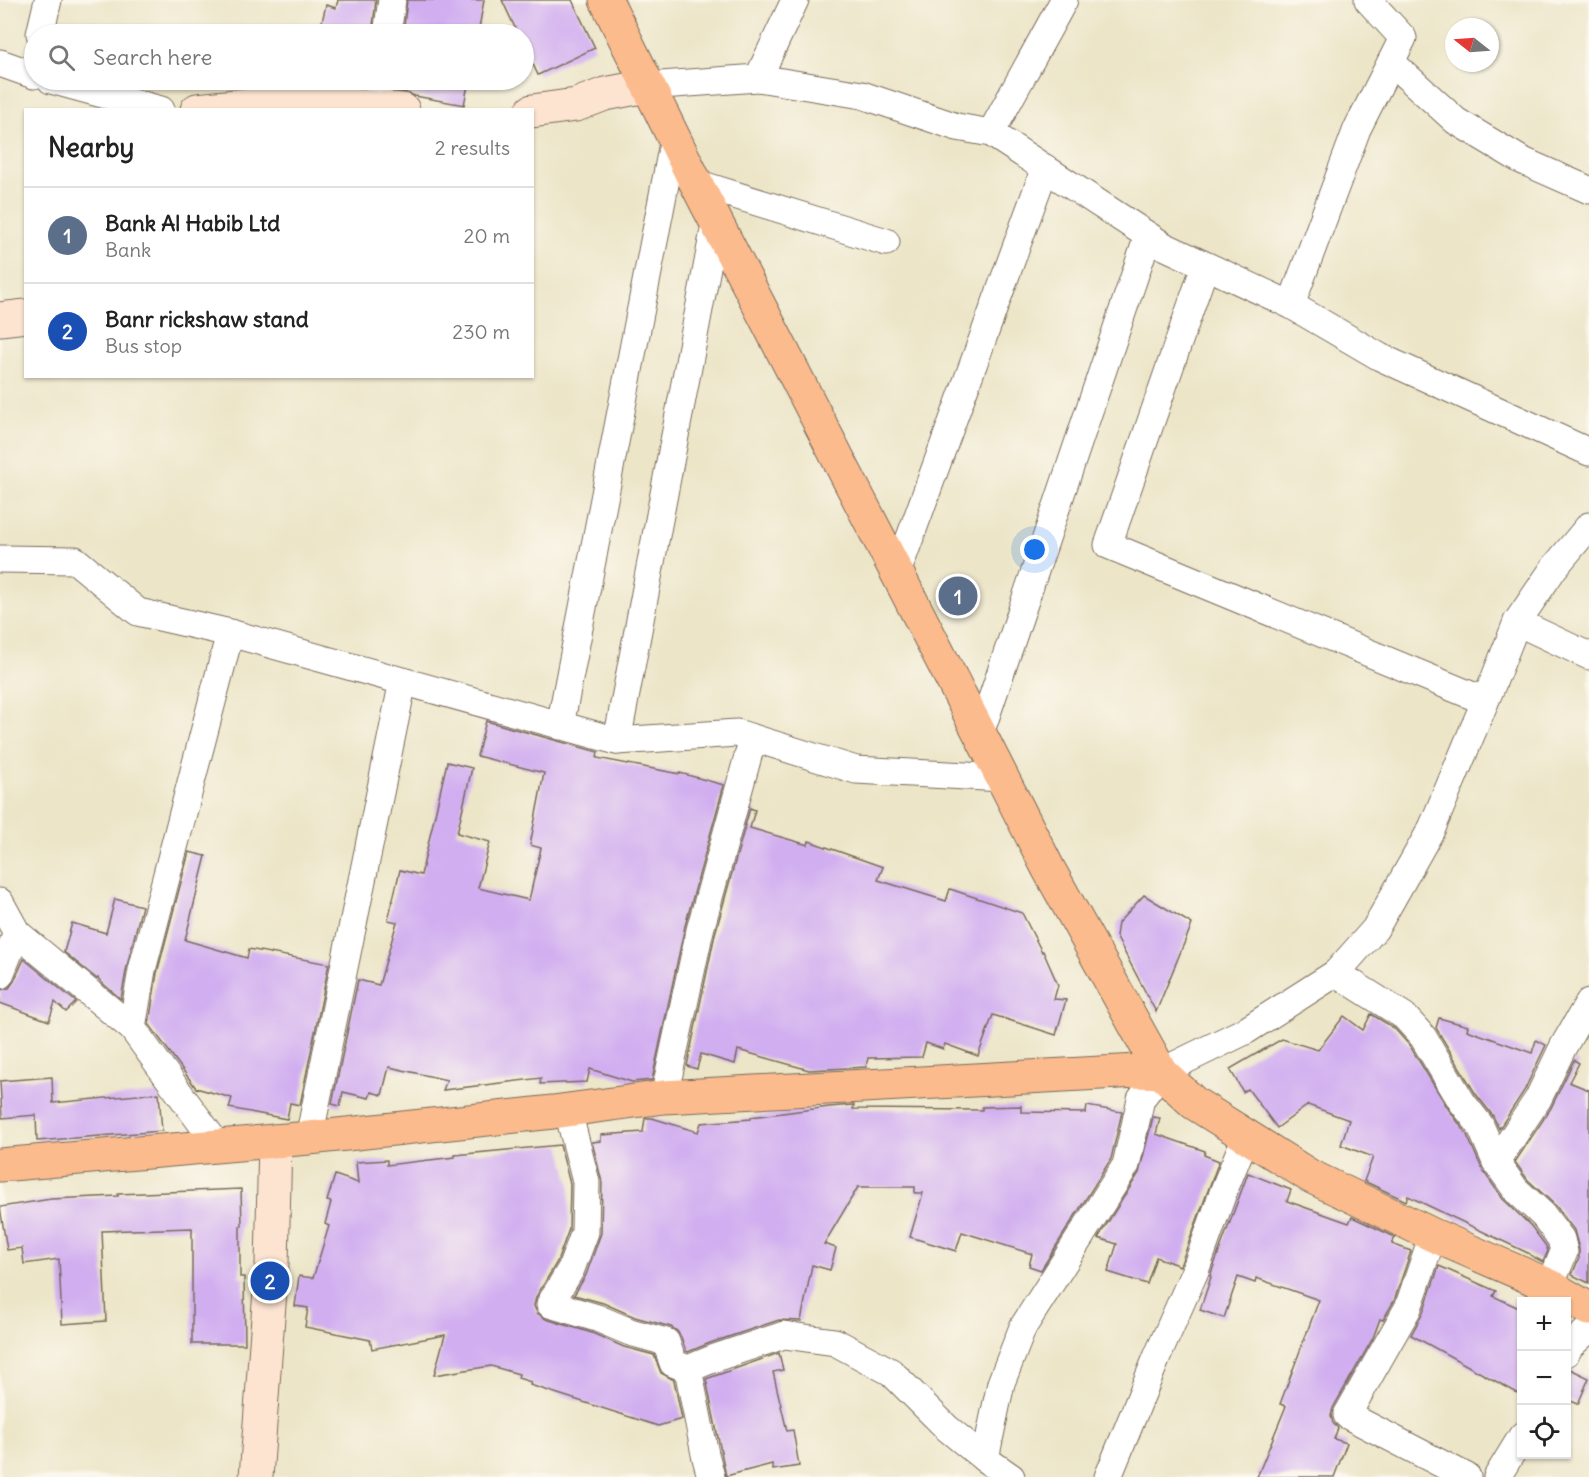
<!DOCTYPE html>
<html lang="en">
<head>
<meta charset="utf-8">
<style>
	:root { --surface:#fff; --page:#f6f6f6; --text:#222; --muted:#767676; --line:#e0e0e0; --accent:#1f6fb2 }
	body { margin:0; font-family:Delius,sans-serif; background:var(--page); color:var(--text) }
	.controls { position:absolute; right:18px; bottom:18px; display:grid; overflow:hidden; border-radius:0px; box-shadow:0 2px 4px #0004 }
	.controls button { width:54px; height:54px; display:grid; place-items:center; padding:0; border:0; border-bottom:2px solid var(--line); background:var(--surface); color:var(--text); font:30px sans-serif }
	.compass { position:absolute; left:1445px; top:18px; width:54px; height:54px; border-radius:50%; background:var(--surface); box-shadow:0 2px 4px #0004; rotate:287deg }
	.you { position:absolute; left:1035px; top:550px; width:21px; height:21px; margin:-15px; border:4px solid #fff; border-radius:50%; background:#1a73e8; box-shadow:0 0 0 9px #1a73e833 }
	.badge { display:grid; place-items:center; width:39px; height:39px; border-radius:50%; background:var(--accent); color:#fff; font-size:20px; font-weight:700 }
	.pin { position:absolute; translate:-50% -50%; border:3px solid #fff; box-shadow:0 2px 6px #0006 }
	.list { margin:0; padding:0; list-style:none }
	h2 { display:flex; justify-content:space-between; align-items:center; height:78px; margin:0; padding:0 24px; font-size:26px }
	h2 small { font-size:20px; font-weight:400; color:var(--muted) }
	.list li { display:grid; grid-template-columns:39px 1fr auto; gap:18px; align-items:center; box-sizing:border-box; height:96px; padding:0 24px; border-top:2px solid var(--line) }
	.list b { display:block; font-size:22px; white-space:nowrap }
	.list p { margin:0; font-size:20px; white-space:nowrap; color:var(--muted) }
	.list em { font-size:20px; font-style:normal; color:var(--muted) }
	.icon { flex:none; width:33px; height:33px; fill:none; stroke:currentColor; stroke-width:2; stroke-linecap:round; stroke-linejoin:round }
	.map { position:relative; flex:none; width:1589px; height:1477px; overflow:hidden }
	.search { position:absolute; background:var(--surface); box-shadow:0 2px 4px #0004; left:24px; top:24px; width:510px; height:66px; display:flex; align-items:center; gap:15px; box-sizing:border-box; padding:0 21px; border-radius:33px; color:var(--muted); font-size:22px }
	.panel { position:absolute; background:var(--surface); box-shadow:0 2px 4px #0004; left:24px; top:108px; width:510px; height:270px; border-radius:0px }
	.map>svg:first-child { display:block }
	.building { fill:#d1aef0 }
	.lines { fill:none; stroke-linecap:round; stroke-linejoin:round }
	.minor-casing { stroke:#796b5a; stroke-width:29 }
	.secondary-casing { stroke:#796b5a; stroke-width:35 }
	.primary-casing { stroke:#796b5a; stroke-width:35 }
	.minor { stroke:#fff; stroke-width:27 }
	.secondary { stroke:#fde4d1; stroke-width:33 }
	.primary { stroke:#fbbb8d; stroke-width:33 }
</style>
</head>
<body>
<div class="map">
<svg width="1589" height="1477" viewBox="0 0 1589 1477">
	<rect width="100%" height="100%" fill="#fbf7ec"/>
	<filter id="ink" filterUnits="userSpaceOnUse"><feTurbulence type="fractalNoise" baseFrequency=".0167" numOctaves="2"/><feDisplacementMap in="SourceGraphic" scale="12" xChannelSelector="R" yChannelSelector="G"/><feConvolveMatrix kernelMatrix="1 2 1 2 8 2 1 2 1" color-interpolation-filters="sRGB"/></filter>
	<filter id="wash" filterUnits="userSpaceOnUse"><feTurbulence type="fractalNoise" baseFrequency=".008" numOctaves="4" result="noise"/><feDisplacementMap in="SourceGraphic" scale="24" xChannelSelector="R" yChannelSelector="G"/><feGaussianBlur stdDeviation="1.35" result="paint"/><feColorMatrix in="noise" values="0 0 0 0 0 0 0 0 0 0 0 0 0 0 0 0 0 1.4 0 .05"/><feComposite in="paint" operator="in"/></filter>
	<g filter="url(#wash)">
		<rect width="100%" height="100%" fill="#ece5c8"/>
		<g id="blocks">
			<!-- building -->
			<g class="building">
				<path d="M338,0H376L372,34H319L326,5L336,8Z"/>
				<path d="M407,0H484L478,34H403Z"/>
				<path d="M502,0H572L595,48L538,75L524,45V34H518Z"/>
				<path d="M402,80H469L464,105L415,96L400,91Z"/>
				<path d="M486,721L598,752L597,758L680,774V773L724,785L685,926L652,1080L632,1082L590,1069L587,1082L540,1084L541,1078L443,1090L447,1080L389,1067L382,1095L371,1092L369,1098L343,1092L340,1106L332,1104L358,980L379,985L397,922L388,920L400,870L421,875L447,762L472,768L457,833L490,842L478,888L529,900L541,848L530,845L544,773L477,756Z"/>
				<path d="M750,808L755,810L750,828L808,845L809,841L883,867L878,880L946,901L950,889L1022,913L1042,952L1043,951L1058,985L1054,999L1066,1000L1056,1035L993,1015L978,1056L945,1044L943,1049L926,1043L922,1057L868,1058L866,1067L809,1070L738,1050L735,1064L701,1054L697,1069L687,1066L715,934Z"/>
				<path d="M189,852L206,856L185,940L247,958L249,949L329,964L300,1105L290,1103L287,1119L229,1108L232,1098L196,1088L149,1024L157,973Z"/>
				<path d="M1144,895L1192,924L1156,1012L1116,936L1118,923Z"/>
				<path d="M115,899L142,906L127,966L121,999L101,982L98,978L97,979L64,952L72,923L106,933Z"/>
				<path d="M24,959L76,1002L66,1012L55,1002L49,1021L0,1003V990L9,988L14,981Z"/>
				<path d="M1371,1014L1394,1028L1410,1046L1449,1110L1466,1133L1483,1171L1503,1199L1531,1226L1546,1246L1548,1251L1543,1262L1530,1255V1254L1408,1196L1406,1201L1364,1181L1373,1157L1341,1145L1349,1120L1308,1105L1277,1128L1248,1089L1243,1092L1230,1069L1282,1039L1318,1050L1344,1016L1363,1030Z"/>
				<path d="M1439,1018L1468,1026L1467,1030L1532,1053L1536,1040L1546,1045L1524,1091L1499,1129L1493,1116L1475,1093L1436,1028Z"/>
				<path d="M1574,1060L1579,1063L1569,1082L1589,1090V1283L1572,1275L1579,1258V1249L1574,1230L1556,1206L1528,1180L1515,1162L1551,1108Z"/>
				<path d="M52,1077L53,1103L159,1093L162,1131L37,1141L36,1115L2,1118L0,1081Z"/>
				<path d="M854,1105L853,1109L982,1110V1107L1021,1106V1112L1086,1113L1087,1106L1122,1112L1111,1159L1041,1270L1029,1266L1032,1254L962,1232L956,1251L910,1237L923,1193H915V1187H858L824,1244L836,1248L830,1270L812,1265L801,1321L779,1320L710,1343L688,1352L686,1351L681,1337L677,1331L671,1327L635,1317L603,1303L574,1295L586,1275L601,1233L602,1182L592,1142L601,1141V1135L643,1132L645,1118H652L698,1132L701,1123L751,1119V1117L829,1107Z"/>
				<path d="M1153,1117L1160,1118L1156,1134L1205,1151L1204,1155L1219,1161L1180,1266L1156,1257L1147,1284L1108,1272L1117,1244L1098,1238L1139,1173Z"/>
				<path d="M560,1145L570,1184L569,1229L557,1262L536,1297L534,1306L537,1313L546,1319L592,1333L624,1347L654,1355L661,1373L674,1380L682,1419L658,1426L530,1385L531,1382L518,1378L519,1374L491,1366L434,1375L445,1335L372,1349L370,1340L305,1327L308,1308L295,1306L299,1276L313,1278L329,1226L325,1224L331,1202L327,1201L335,1175L358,1183L356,1162L387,1160V1165L455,1157V1155Z"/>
				<path d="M1248,1173L1291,1190L1287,1201L1349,1223L1352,1217L1395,1237L1392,1244L1411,1251L1394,1301L1383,1320L1380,1319L1373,1338L1333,1408L1331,1416L1333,1423L1338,1428L1334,1439L1347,1443L1334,1477H1257L1286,1406L1280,1404L1319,1300L1256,1278L1255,1283L1238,1277L1224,1318L1200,1310L1211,1277L1210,1276Z"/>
				<path d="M241,1189L242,1226H240V1277H244L245,1344H192V1228L102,1231L106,1321L62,1324L59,1259L24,1264L22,1248L7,1250L0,1207L51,1199L118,1196V1194Z"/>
				<path d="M1439,1266L1496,1291L1493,1296L1521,1309V1395L1411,1335L1423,1313Z"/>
				<path d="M779,1353L783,1370L773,1372L787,1431L793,1430L799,1466L773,1470L772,1464L726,1476L706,1379Z"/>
				<path d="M1568,1368L1589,1378L1578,1404L1566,1399V1369Z"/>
			</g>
		</g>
	</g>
	<g filter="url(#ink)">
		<use href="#blocks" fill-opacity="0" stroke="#796b5a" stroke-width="1.5"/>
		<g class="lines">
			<defs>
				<g id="minor">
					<path d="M40,34L48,0"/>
					<path d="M387,34L392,0"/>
					<path d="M1391,62L1456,121L1521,160L1589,190"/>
					<path d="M0,63L34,75"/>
					<path d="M758,78L795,0"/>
					<path d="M51,80L161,110"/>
					<path d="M647,86L758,78L862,95L957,127L991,133L1164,246L1291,305L1380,357L1589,452"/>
					<path d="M376,108L380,80"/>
					<path d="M991,133L1064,0"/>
					<path d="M696,183L886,242"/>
					<path d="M1205,266L1108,545L1485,701"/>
					<path d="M1291,305L1357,129L1403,38L1368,0"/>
					<path d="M0,559L75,560L138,612L230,633L617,741L737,733L856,770L1003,778"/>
					<path d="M897,573L1045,168"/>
					<path d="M1517,622L1589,656"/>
					<path d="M560,726L674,138"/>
					<path d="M980,734L1148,236"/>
					<path d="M617,741L716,220"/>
					<path d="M0,902L17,933L132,1028L218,1146"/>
					<path d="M1336,973L1404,1016L1423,1037L1462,1102L1480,1125L1496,1162L1516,1190L1543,1215L1561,1239L1564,1252L1550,1286"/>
					<path d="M0,975L17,933"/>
					<path d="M132,1028L142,970L230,633"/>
					<path d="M664,1097L700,930L753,738"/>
					<path d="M568,1111L586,1182L585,1232L571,1269L550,1304L597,1318L630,1332L666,1342L673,1363L688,1369L715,1358L784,1335L835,1342L891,1372L947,1428L985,1459"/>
					<path d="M309,1138L403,681"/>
					<path d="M1496,1162L1538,1099L1563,1047L1589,1002"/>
					<path d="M1433,1235L1408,1308L1347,1415L1467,1477"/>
					<path d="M1566,1353L1570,1346L1589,1329"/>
					<path d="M688,1369L705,1454L711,1477"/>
					<path d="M1011,1477L985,1459L1001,1383L1023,1327L1126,1165L1141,1099L1161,1072L1247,1030L1336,973L1375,929L1432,828L1492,685L1517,622L1554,568L1589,526"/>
					<path d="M1108,1477L1157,1357L1195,1271L1224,1190L1246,1136"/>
					<path d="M1497,1477L1522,1436"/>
				</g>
				<g id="secondary">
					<path d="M197,110L301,99L376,108L403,110"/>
					<path d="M532,111L576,105L605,94L647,86"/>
					<path d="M0,319L26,316"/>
					<path d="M256,1477L272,1264L275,1141"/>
				</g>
				<g id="primary">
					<path d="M606,0L696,183L980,734L1048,868L1161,1072L1194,1103L1310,1176L1433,1235L1550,1286L1589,1309"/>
					<path d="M0,1165L309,1138L553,1112L664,1097L1138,1071L1161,1072"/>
				</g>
			</defs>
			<!-- minor casing -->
			<use href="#minor" class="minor-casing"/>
			<!-- secondary casing -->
			<use href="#secondary" class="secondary-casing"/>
			<!-- primary casing -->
			<use href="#primary" class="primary-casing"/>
			<!-- minor -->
			<use href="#minor" class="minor"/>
			<!-- secondary -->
			<use href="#secondary" class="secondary"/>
			<!-- primary -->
			<use href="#primary" class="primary"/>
		</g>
	</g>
</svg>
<div class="controls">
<button>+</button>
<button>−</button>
<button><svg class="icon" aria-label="locate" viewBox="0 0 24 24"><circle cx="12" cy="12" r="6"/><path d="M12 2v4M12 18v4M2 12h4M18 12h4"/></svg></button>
</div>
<svg class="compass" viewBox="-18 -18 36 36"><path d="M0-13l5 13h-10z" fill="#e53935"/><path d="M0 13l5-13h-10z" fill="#767676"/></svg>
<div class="you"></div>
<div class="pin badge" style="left:958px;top:596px;background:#5c6f8a">1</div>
<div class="pin badge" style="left:270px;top:1281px;background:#1a4fb4">2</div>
<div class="search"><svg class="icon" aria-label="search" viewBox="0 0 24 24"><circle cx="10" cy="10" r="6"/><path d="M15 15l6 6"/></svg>Search here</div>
<section class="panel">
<h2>Nearby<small>2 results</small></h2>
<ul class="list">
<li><span class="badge" style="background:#5c6f8a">1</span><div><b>Bank Al Habib Ltd</b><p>Bank</p></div><em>20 m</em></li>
<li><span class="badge" style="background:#1a4fb4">2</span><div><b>Banr rickshaw stand</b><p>Bus stop</p></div><em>230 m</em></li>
</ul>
</section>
</div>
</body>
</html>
